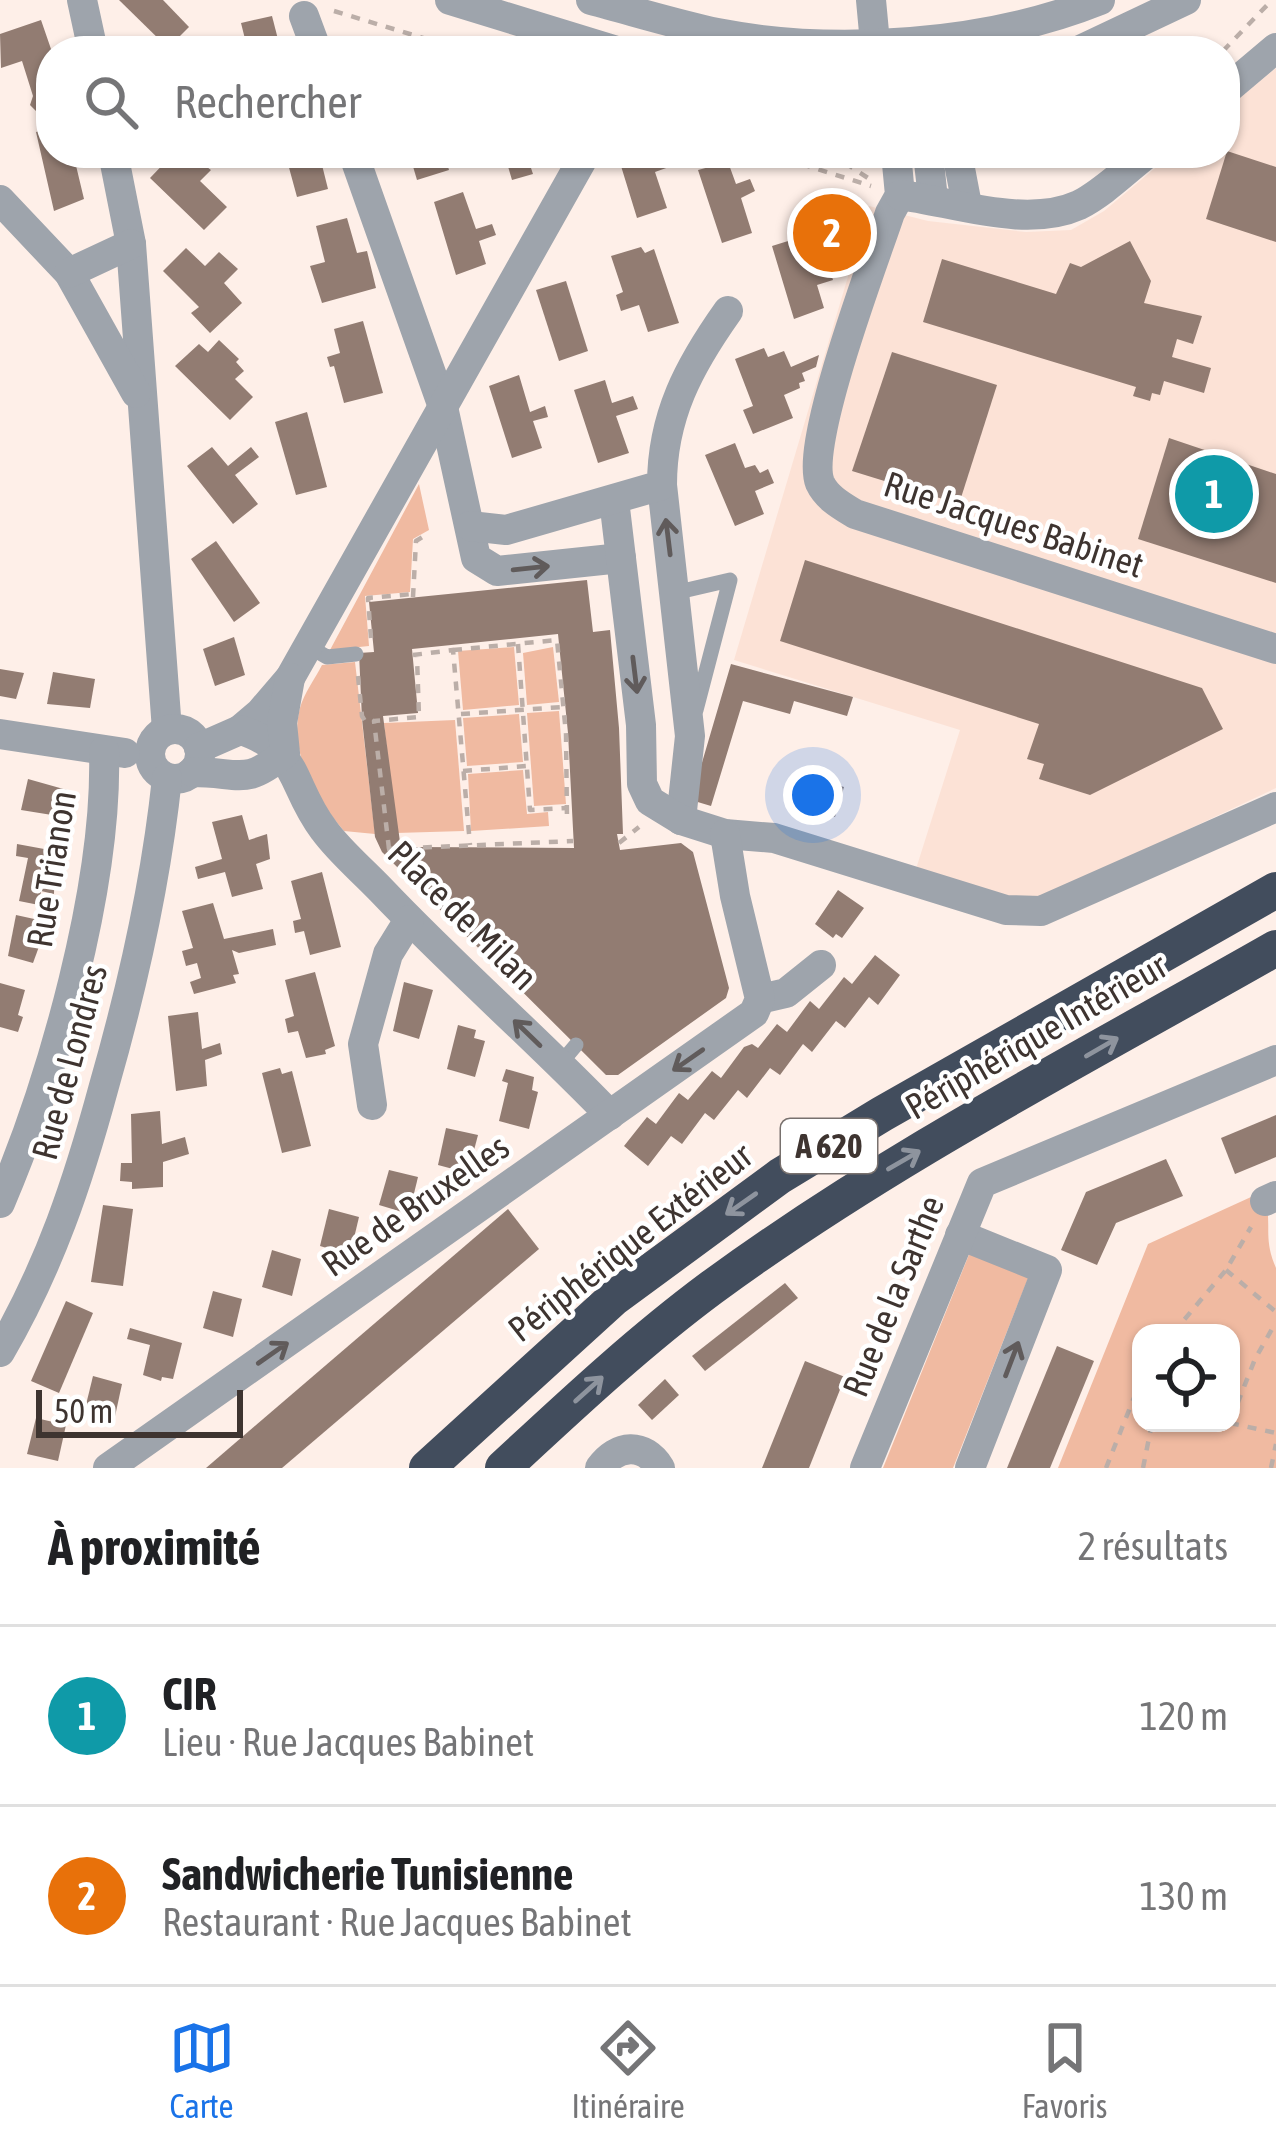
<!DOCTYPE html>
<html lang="fr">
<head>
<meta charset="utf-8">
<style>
	:root { --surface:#fff; --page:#f6f6f6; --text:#202124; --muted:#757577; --line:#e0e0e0; --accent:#1a73e8 }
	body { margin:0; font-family:"Asap Condensed",sans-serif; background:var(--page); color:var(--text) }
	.controls { position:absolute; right:36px; bottom:36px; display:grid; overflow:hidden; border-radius:24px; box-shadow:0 3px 9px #0004 }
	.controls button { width:108px; height:108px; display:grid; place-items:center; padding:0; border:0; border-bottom:3px solid var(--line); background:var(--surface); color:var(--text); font:60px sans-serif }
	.scale { position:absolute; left:36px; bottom:30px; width:207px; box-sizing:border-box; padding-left:12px; border:6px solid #3e3430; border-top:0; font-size:33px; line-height:42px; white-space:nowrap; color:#3e3430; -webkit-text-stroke:9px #fff; paint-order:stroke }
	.you { position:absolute; left:813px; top:795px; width:42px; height:42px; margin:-30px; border:9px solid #fff; border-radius:50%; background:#1a73e8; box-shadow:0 0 0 18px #1a73e833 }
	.badge { display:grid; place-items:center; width:78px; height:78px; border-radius:50%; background:var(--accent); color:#fff; font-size:39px; font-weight:700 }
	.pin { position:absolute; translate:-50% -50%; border:6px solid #fff; box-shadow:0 3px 12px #0006 }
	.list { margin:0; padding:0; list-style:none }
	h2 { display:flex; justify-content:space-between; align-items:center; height:156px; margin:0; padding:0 48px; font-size:51px }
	h2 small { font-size:39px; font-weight:400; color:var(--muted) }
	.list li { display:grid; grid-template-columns:78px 1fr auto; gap:36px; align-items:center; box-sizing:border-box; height:180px; padding:0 48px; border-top:3px solid var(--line) }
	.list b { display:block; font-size:45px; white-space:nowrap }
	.list p { margin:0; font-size:39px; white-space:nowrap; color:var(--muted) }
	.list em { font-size:39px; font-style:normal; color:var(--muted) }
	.icon { flex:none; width:66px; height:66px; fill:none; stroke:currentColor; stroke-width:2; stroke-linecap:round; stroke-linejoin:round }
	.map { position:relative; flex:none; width:1276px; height:1468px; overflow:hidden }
	.search { position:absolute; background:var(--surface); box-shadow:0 3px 9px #0004; left:36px; right:36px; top:36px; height:132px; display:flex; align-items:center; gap:30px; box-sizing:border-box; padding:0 42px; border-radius:48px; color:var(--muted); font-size:45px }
	.sheet { height:516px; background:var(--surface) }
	nav { display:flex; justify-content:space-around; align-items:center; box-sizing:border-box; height:168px; border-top:3px solid var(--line); background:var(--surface); font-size:33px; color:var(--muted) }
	nav a { display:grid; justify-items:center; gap:6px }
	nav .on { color:var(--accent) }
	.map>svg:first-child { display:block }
	.built { fill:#fce2d6 }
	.green { fill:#f0baa1; fill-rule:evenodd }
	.building { fill:#927c72; fill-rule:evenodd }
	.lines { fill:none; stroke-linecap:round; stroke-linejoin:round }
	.path { stroke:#bbaea8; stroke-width:4.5; stroke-dasharray:9 9; stroke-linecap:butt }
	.service { stroke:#9ea4ac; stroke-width:15 }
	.minor { stroke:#9ea4ac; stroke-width:30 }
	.tertiary { stroke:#9ea4ac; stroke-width:30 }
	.motorway { stroke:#424d5d; stroke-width:36 }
	.oneway { stroke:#605b5b }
	.oneway2 { stroke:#8e949e }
	.labels { text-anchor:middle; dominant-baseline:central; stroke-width:9; stroke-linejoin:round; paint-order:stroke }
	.shield { fill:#fff; stroke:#78716e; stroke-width:3 }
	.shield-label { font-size:33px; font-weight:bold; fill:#3e3430 }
	.street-label { font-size:36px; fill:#3e3430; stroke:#fff }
</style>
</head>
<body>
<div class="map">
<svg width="1276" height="1468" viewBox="0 0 1276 1468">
	<rect width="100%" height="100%" fill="#feefe8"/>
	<!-- built -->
	<path class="built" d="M1276,68V788L1042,898L1014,900L915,872L960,730L734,660L869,206L928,221L1026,232L1071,230L1104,211L1173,153H1225V110Z"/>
	<!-- green -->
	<g class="green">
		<path d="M419,484L429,530L413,539L410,592L365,596L369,646L330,650Z"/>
		<path d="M514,647L519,705L463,710L458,651Z"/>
		<path d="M553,647L559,702L527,705L523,653Z"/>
		<path d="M355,662L375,834L344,831C316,799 288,753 300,708C304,693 315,679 322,665Z"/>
		<path d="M559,711L566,804L534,806L527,713Z"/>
		<path d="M519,714L523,762L467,766L463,718Z"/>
		<path d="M455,720L464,831L396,833L384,723Z"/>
		<path d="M523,770L527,814L548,812L549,826L471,831L468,774Z"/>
		<path d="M1262,1192C1275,1221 1261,1234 1276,1268V1468H1058L1148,1244ZM1141,1333H1231V1423H1141Z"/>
		<path d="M970,1252L1029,1276L953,1468H883Z"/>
	</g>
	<!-- building -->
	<g class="building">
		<path d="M119,0H163L189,27L168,48Z"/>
		<path d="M272,16L281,51H248L241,23Z"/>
		<path d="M41,20L51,49V112L40,115L30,105L33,96L22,61L1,68L0,34Z"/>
		<path d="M51,128V153H73L84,199L54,211L36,132Z"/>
		<path d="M1227,151L1276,167V242L1206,219Z"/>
		<path d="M174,153H188L211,170L200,181L227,207L204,230L150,178Z"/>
		<path d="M285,153H319L328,189L297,197Z"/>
		<path d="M409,153H444L449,170L417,180Z"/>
		<path d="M504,153H537L541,164L531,168L533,174L512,180Z"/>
		<path d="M617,153H650L652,158L665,156L669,167L655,172L667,208L637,218Z"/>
		<path d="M728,162L736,184L750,179L755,191L741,198L752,233L722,243L698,170Z"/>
		<path d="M463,192L476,229L492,224L496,235L479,241L486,264L456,275L434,202Z"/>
		<path d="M347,218L357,253L367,251L376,288L322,303L310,266L325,262L316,226Z"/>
		<path d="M839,218L848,244L825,251L817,226Z"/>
		<path d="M801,237L813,272L829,267L833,280L817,285L824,308L794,319L772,246Z"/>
		<path d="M1130,241L1151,281L1144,303L1202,316L1193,344L1177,339L1172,357L1211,368L1204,393L1164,381L1160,395L1152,393L1150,401L1133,396L1136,387L923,322L942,259L1056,294L1070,263L1081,267Z"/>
		<path d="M641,247L645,253L654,249L679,323L648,332L639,305L621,311L616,295L623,292L611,256Z"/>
		<path d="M186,248L205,266L219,252L238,269L224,283L242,303L210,333L191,313L199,307L163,271Z"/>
		<path d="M566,281L588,351L559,361L536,290Z"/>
		<path d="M363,321L383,393L344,403L334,366L330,367L327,357L340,353L334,329Z"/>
		<path d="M219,340L239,359L236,362L244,371L235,379L253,397L230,420L175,366L199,344L208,352Z"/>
		<path d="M764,348L768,357L784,351L791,367L819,355L816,367L802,373L805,381L799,383L800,388L784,395L793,418L753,434L743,410L753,406L735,359Z"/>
		<path d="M892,352L997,385L959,504L852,471Z"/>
		<path d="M519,375L530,412L545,406L548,417L533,421L542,448L512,458L489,386Z"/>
		<path d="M605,380L612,403L633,396L638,409L616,416L629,453L598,463L574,390Z"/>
		<path d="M307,412L327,487L296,495L275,422Z"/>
		<path d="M1169,438L1276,474V583L1138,539Z"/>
		<path d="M735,443L745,468L755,465L760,473L768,469L774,483L755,491L764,514L735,526L705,455Z"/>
		<path d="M212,447L228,466L251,447L259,457L235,475L258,504L233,524L187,466Z"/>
		<path d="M216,541L260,603L234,622L191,559Z"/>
		<path d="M805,560L1202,688L1223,729L1090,795L1039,779L1044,764L1027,759L1039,724L780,641Z"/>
		<path d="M587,580L593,632L610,630L619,728L623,834H617L620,850L681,843L693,852L729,988L726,998L618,1075H606L382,852L375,837L362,719L359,653L374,652L369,602ZM558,634L568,733L574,848L412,847L400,842L383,716L418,713L412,649Z"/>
		<path d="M234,637L245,675L215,686L203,649Z"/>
		<path d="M731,664L853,697L847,716L794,701L790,714L743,701L711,806L691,800Z"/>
		<path d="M0,669L24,673L16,699L0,696Z"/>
		<path d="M53,672L95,679L90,708L47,704Z"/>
		<path d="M802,774L844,787L835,817L793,804Z"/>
		<path d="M28,779L67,790L64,813L52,810V815L21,810Z"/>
		<path d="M242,815L249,840L267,834L270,859L256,864L263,889L232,897L225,872L198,879L195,867L222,859L212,822Z"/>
		<path d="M17,844L55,851L54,894L41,891L39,905L19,901L28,858L16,856Z"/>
		<path d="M322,872L341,947L310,955L304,931L295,933L293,921L301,919L291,881Z"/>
		<path d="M838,890L864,908L842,938L836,934L833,938L815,924Z"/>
		<path d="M213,903L224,939L273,929L276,945L239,953L232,950L239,974L233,975L236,983L194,994L190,982L201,978L197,963L186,966L182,951L193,948L182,911Z"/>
		<path d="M16,915L48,922L33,963L8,956Z"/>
		<path d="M875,955L900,975L878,1005L869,997L845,1028L836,1021L812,1052L803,1044L780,1075L770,1068L747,1098L738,1090L714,1120L705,1113L682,1144L671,1136L648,1166L624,1146L647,1117L656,1124L679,1093L688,1100L712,1071L721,1078L744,1047L752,1044L758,1048L777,1024L787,1032L810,1001L819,1009L844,977L852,984Z"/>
		<path d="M315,972L335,1046L325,1050L326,1054L306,1058L298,1031L288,1033L285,1019L294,1016L285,980Z"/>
		<path d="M404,982L433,990L419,1039L393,1031Z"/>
		<path d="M0,983L25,990L18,1015L23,1017L18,1032L0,1027Z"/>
		<path d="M198,1012L202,1049L220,1043L222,1054L205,1060L207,1086L176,1091L168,1016Z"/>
		<path d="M458,1025L476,1030L474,1038L485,1041L475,1077L447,1069Z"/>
		<path d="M280,1068L282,1074L292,1071L311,1146L282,1153L262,1073Z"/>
		<path d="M506,1069L534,1077L532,1090L538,1092L529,1129L499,1121L508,1083L502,1081Z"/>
		<path d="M160,1111L162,1144L185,1137L189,1154L163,1162V1187L132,1189V1182L120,1181L121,1163H132L131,1114Z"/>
		<path d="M1276,1115V1157L1235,1174L1221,1138Z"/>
		<path d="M446,1128L478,1135L468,1173L438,1165Z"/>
		<path d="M1166,1159L1183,1196L1116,1223L1097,1265L1061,1250L1086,1192Z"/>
		<path d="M389,1170L418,1177L409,1214L379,1205Z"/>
		<path d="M103,1205L133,1209L123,1286L91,1282Z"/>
		<path d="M329,1209L359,1217L350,1255L320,1246Z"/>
		<path d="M508,1209L539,1249L282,1468H206Z"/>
		<path d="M272,1250L301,1259L292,1296L262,1287Z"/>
		<path d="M785,1283L798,1298L705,1371L692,1356Z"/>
		<path d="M213,1291L242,1299L233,1337L203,1328Z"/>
		<path d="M66,1301L93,1313L59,1393L31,1381Z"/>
		<path d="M130,1328L182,1343L173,1379L162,1377L161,1381L143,1375L150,1345L127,1339Z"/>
		<path d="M1057,1346L1094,1361L1050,1468H1007Z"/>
		<path d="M805,1361L845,1377L809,1468H762Z"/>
		<path d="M93,1376L122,1384L114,1421L84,1413Z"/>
		<path d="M665,1379L679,1395L652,1420L638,1405Z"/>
		<path d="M36,1418L66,1425L58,1461L27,1454Z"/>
	</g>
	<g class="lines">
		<!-- path -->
		<g class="path">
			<path d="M334,11L466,51"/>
			<path d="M1223,51L1272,0"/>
			<path d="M767,153L871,186"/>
			<path d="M830,153L871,180"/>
			<path d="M413,597L416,541L429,533"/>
			<path d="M371,638L368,598L413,594"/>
			<path d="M518,644L530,810L567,808"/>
			<path d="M453,650L557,640L566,734L567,820"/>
			<path d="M413,655L453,650L470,845"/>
			<path d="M358,676L362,716L365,721H374"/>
			<path d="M461,714L563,707"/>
			<path d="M463,771L527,766"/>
			<path d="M619,843L639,827"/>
			<path d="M387,849L573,841"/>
			<path d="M389,849L374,721L419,717L417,657"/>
			<path d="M1226,1270L1276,1312"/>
			<path d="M1173,1333L1226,1270L1251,1227"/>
			<path d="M1231,1420L1255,1359L1276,1322"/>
			<path d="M1230,1423L1276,1433"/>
			<path d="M1106,1468L1141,1380"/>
			<path d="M1143,1468L1152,1423"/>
			<path d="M1271,1468L1276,1444"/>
		</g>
		<!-- service -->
		<g class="service">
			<path d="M674,593L730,580L696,710"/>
			<path d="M308,646L327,657L356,654"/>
			<path d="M560,1064L576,1045"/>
		</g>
		<!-- minor -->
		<g class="minor">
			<path d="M82,0L93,51"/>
			<path d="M871,0L875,43"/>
			<path d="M304,16L317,51"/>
			<path d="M1225,91L1276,48"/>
			<path d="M113,153L131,244L167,730"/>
			<path d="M353,153L443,407L476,558L497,571L621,558"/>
			<path d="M896,153L900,195L890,213C874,261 804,444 820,483C827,498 842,506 855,514L1276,649"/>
			<path d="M928,153L933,199"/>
			<path d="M957,153L967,205"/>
			<path d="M900,195C954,202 1026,229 1079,205C1103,193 1126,170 1148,153"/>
			<path d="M0,200L69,273L136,393"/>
			<path d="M69,273L131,244"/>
			<path d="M662,485L690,736L681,820"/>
			<path d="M614,500L641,725L642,784L650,801L681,820L725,834L774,838L1006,910L1041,911L1276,807"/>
			<path d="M470,526L506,530L662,485C662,416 689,366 728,311"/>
			<circle cx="175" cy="754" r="25"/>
			<path d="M240,730L260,713L290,678L586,153"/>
			<path d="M0,734L125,753"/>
			<path d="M199,748L240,730C300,748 290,786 324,830C340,852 362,870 381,890C455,968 536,1038 610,1115"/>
			<path d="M192,772C241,772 244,787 285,753L282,723L290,678"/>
			<path d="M760,999L786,993L821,965"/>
			<path d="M372,1105L363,1044L388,954L409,920"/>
			<path d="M1265,1201L1276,1196"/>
			<path d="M0,1203C53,1079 108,885 104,751"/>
			<path d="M960,1235L1047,1270L970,1468"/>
			<path d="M0,1352C50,1266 78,1182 104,1086C133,985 156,883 167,778"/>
			<path d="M108,1468L754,1013L760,999L735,896L725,834"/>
			<path d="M600,1468C617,1444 644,1442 660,1468"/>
			<path d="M865,1468L982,1183L1276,1060"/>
		</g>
		<!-- tertiary -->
		<g class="tertiary">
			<path d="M450,0L617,51"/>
			<path d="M591,0C633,11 675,24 717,33C836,56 988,45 1100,0"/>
			<path d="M1078,51L1186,0"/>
		</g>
		<!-- motorway -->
		<g class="motorway">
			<path d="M427,1468L614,1298L780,1176L882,1114L1276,890"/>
			<path d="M503,1468C570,1406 637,1343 711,1288C888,1158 1085,1057 1276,948"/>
		</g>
	</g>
	<!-- one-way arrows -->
	<defs><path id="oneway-shaft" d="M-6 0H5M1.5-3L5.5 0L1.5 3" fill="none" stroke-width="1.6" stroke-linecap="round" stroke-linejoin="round" transform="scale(3)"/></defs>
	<g class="oneway">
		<use href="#oneway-shaft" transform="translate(668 537) rotate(-97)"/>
		<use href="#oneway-shaft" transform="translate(531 568) rotate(-6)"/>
		<use href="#oneway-shaft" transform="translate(635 675) rotate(83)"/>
		<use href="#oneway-shaft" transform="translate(527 1033) rotate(-136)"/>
		<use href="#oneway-shaft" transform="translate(688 1060) rotate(145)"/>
		<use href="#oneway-shaft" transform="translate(273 1353) rotate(-35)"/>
		<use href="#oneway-shaft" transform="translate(1012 1359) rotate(-69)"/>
	</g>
	<g class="oneway2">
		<use href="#oneway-shaft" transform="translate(1102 1047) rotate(-30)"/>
		<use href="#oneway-shaft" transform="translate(904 1160) rotate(-30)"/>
		<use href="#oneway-shaft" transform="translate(741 1204) rotate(145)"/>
		<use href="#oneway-shaft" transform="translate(589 1389) rotate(-42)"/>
	</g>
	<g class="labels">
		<!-- shield labels -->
		<rect class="shield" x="781" y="1119" width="96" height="54" rx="9"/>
		<g class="shield-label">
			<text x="829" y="1146">A 620</text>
		</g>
		<!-- street labels -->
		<g class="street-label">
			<text transform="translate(1014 524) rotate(18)">Rue Jacques Babinet</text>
			<text transform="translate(51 869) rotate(-81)">Rue Trianon</text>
			<text transform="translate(463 915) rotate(45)">Place de Milan</text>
			<text transform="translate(1036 1036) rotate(-30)">Périphérique Intérieur</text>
			<text transform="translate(69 1062) rotate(-75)">Rue de Londres</text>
			<text transform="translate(415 1205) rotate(-35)">Rue de Bruxelles</text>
			<text transform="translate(630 1242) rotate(-38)">Périphérique Extérieur</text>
			<text transform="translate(893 1296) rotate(-68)">Rue de la Sarthe</text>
		</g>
	</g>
</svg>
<div class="controls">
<button><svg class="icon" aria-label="locate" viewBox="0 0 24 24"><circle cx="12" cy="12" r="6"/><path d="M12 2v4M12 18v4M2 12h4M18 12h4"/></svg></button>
</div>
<div class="scale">50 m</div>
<div class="you"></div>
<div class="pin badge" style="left:1214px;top:494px;background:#0f9aa8">1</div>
<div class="pin badge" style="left:832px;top:233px;background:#e8710a">2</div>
<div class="search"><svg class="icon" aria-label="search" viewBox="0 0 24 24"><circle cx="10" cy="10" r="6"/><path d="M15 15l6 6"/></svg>Rechercher</div>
</div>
<section class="sheet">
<h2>À proximité<small>2 résultats</small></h2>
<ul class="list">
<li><span class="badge" style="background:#0f9aa8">1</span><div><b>CIR</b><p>Lieu · Rue Jacques Babinet</p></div><em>120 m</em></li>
<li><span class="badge" style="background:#e8710a">2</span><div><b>Sandwicherie Tunisienne</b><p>Restaurant · Rue Jacques Babinet</p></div><em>130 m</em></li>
</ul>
</section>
<nav>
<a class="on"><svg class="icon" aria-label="map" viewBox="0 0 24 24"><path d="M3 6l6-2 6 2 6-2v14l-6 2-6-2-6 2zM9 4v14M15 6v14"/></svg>Carte</a>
<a><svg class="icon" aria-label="directions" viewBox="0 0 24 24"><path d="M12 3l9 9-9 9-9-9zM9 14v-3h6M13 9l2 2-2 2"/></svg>Itinéraire</a>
<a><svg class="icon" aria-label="saved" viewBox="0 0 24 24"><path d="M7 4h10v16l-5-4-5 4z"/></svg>Favoris</a>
</nav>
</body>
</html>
